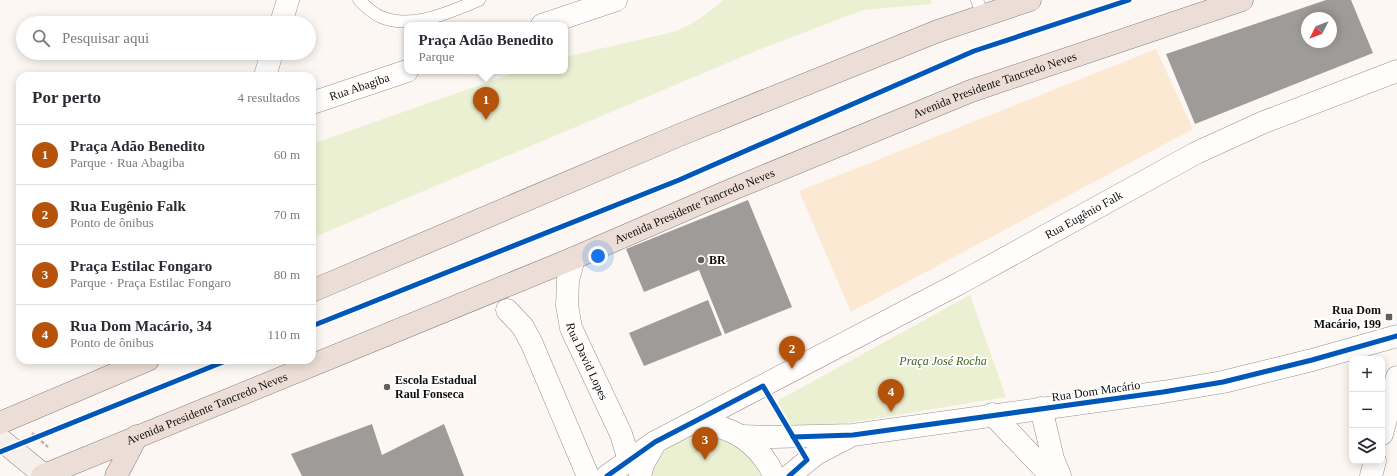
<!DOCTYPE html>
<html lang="pt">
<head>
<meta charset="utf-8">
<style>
	:root { --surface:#fff; --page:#f2f2f3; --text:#2b2b33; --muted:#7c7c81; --line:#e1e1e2; --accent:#b45309 }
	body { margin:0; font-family:Georgia,serif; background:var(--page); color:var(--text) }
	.controls { position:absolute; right:12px; bottom:12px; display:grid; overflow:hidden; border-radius:8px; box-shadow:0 2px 10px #0003 }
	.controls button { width:36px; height:36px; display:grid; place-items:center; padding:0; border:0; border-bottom:1px solid var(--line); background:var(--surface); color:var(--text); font:20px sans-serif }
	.compass { position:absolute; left:1301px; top:12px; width:36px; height:36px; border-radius:50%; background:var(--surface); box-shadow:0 2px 10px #0003; rotate:228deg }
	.you { position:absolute; left:598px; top:256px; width:14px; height:14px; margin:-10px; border:3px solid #fff; border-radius:50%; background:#1a73e8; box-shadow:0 0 0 6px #1a73e833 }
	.badge { display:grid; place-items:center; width:26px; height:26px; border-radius:50%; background:var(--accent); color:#fff; font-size:13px; font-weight:700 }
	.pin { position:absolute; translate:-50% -33px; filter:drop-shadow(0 1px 2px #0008) }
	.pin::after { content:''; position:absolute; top:21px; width:14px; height:12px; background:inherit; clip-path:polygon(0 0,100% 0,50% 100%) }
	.popup { position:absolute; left:404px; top:22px; width:164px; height:52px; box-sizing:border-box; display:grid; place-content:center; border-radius:8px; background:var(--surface); filter:drop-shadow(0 1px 3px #0005); font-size:13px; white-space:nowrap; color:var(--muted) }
	.popup b { font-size:15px; color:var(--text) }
	.popup::after { content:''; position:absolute; left:50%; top:100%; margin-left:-8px; border:8px solid transparent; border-top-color:var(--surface) }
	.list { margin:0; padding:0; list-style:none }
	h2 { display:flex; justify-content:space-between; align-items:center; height:52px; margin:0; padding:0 16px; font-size:17px }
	h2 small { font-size:13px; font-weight:400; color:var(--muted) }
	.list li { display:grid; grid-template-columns:26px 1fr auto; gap:12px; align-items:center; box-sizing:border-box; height:60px; padding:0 16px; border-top:1px solid var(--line) }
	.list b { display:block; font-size:15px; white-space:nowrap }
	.list p { margin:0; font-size:13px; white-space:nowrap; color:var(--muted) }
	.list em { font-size:13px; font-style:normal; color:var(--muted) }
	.icon { flex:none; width:22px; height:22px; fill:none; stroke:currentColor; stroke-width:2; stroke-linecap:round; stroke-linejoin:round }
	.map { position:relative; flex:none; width:1397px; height:476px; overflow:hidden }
	.search { position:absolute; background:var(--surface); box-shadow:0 2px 10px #0003; left:16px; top:16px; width:300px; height:44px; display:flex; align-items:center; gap:10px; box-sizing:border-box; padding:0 14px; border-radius:22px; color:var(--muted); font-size:15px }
	.panel { position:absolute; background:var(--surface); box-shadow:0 2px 10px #0003; left:16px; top:72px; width:300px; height:292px; border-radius:12px }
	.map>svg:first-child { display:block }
	.green { fill:#ebf0d2 }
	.sand { fill:#fbe9d4 }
	.building { fill:#9f9b98; fill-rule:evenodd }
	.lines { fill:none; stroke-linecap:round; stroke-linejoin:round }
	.service-casing { stroke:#959391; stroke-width:13 }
	.minor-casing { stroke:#959391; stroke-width:23 }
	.secondary-casing { stroke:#8c8a87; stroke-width:23 }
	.trunk-casing { stroke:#82807e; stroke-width:23 }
	.path { stroke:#b8b7b6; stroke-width:2.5; stroke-dasharray:4 2; stroke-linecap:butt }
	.service { stroke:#fffefd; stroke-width:12 }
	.minor { stroke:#fffefd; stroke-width:22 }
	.secondary { stroke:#f5f1ea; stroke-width:22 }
	.trunk { stroke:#ecded6; stroke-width:22 }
	.cycleway-casing { stroke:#fff; stroke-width:8 }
	.cycleway { stroke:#0057b8; stroke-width:5 }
	.poi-dot { fill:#61605e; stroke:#fff; stroke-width:1.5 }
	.labels { text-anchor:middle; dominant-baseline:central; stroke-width:4; stroke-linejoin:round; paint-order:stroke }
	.street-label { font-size:12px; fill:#0e0e0e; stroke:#fff }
	.poi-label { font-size:12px; font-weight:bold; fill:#0e0e0e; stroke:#fff; text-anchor:start }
	.park-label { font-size:12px; font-style:italic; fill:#3d661d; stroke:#fff }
</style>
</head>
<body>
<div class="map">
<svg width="1397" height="476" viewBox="0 0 1397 476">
	<rect width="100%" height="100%" fill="#fcf7f2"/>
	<!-- green -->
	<g class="green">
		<path d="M723,0H931V4L863,10L758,50L312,238V144L520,71H565V57L673,32C693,25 707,14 723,0Z"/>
		<path d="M970,295L1006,397L800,431L776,414L779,400Z"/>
		<path d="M694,434H714L748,452L758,467L760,476H651C655,453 674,442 694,434Z"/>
	</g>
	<!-- sand -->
	<path class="sand" d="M1156,49L1193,129L851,312L799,191Z"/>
	<!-- building -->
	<g class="building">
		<path d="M1326,0H1351L1373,53L1195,124L1166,54ZM1307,18H1331V42H1307Z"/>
		<path d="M748,200L792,307L725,334L699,270L644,292L626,249Z"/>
		<path d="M708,300L722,335L644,366L629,333Z"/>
		<path d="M372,424L382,455L444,424L464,476H302L291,454Z"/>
	</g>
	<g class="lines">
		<defs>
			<g id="service">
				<path d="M359,0C365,6 374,14 381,17C412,30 450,12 479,0"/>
				<path d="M977,0L983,16"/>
			</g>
			<g id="minor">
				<path d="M281,23L288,0"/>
				<path d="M542,25L616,0"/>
				<path d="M265,76L272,53"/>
				<path id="s1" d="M312,103L407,71"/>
				<path id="s2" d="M574,258L568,280L567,305L571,328L621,434L629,460"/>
				<path d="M507,310L523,327L532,344L588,476"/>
				<path d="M1041,408L1053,459L1060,476"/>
				<path d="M992,414L1051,476"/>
				<path d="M695,422C723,426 745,433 763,457C767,463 772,468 773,476"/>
				<path d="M1382,434L1397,377"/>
				<path d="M742,436L773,437L853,435L1163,392L1223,382L1312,360L1397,336"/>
				<path id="s3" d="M607,476L655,442L960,283L1196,153L1264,122L1397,71"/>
				<path d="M640,476L643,464L654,445"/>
				<path d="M789,476L816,454L847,438"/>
				<path d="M1371,476L1375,461"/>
			</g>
			<path id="secondary" d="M0,439L45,476"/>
			<g id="trunk">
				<path d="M312,291L682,134L938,31L1030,0"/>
				<path d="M0,423L148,360"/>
				<path id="s4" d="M42,476L574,258L733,189L971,91L1242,0"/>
				<path d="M116,476L137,436"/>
			</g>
		</defs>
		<!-- service casing -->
		<use href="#service" class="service-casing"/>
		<!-- minor casing -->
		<use href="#minor" class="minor-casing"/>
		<!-- secondary casing -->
		<use href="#secondary" class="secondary-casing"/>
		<!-- trunk casing -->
		<use href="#trunk" class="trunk-casing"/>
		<!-- path -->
		<path class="path" d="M32,433L48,447"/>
		<!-- service -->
		<use href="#service" class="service"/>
		<!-- minor -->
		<use href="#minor" class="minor"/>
		<!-- secondary -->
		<use href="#secondary" class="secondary"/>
		<!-- trunk -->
		<use href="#trunk" class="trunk"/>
		<defs>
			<g id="cycleway">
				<path d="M312,326L679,180L974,51L1129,0"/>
				<path d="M793,437L853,435L1163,392L1223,382L1312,360L1397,336"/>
				<path d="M0,452L228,360"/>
				<path d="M607,476L655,442L763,386L807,460L789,476"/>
			</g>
		</defs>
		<!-- cycleway casing -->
		<use href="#cycleway" class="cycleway-casing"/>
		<!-- cycleway -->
		<use href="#cycleway" class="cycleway"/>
	</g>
	<!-- markers -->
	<g class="poi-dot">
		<circle cx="701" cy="260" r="4"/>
		<rect x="1385" y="313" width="8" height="8" rx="2"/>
		<circle cx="387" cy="387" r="4"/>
	</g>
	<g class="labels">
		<!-- street labels -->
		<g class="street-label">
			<text stroke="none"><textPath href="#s4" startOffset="1030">Avenida Presidente Tancredo Neves</textPath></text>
			<text stroke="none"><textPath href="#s1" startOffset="50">Rua Abagiba</textPath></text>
			<text stroke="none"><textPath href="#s4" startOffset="706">Avenida Presidente Tancredo Neves</textPath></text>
			<text stroke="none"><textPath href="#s3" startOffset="544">Rua Eugênio Falk</textPath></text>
			<text stroke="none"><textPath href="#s2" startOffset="108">Rua David Lopes</textPath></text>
			<text transform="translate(1096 391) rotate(-8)">Rua Dom Macário</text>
			<text stroke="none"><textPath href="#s4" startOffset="178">Avenida Presidente Tancredo Neves</textPath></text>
		</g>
		<!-- poi labels -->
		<g class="poi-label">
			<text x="709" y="260">BR</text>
			<text x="1381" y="310" text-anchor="end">Rua Dom<tspan x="1381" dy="14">Macário, 199</tspan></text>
			<text x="395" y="380">Escola Estadual<tspan x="395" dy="14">Raul Fonseca</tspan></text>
		</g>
		<!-- park labels -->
		<g class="park-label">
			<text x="943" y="361">Praça José Rocha</text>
		</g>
	</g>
</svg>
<div class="controls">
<button>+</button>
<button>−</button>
<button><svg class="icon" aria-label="layers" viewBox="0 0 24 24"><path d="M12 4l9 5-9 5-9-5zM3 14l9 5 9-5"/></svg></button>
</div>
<svg class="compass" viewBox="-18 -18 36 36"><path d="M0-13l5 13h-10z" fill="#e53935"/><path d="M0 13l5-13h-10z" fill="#7c7c81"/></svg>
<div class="you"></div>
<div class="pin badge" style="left:486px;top:120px">1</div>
<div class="popup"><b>Praça Adão Benedito</b>Parque</div>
<div class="pin badge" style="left:792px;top:369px">2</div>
<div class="pin badge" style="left:705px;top:460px">3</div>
<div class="pin badge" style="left:891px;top:412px">4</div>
<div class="search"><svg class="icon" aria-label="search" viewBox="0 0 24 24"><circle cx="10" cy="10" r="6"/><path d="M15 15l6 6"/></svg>Pesquisar aqui</div>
<section class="panel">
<h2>Por perto<small>4 resultados</small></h2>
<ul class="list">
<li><span class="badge">1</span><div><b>Praça Adão Benedito</b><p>Parque · Rua Abagiba</p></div><em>60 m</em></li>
<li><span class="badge">2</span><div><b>Rua Eugênio Falk</b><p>Ponto de ônibus</p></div><em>70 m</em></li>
<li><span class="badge">3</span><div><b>Praça Estilac Fongaro</b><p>Parque · Praça Estilac Fongaro</p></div><em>80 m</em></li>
<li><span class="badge">4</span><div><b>Rua Dom Macário, 34</b><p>Ponto de ônibus</p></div><em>110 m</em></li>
</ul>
</section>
</div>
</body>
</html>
